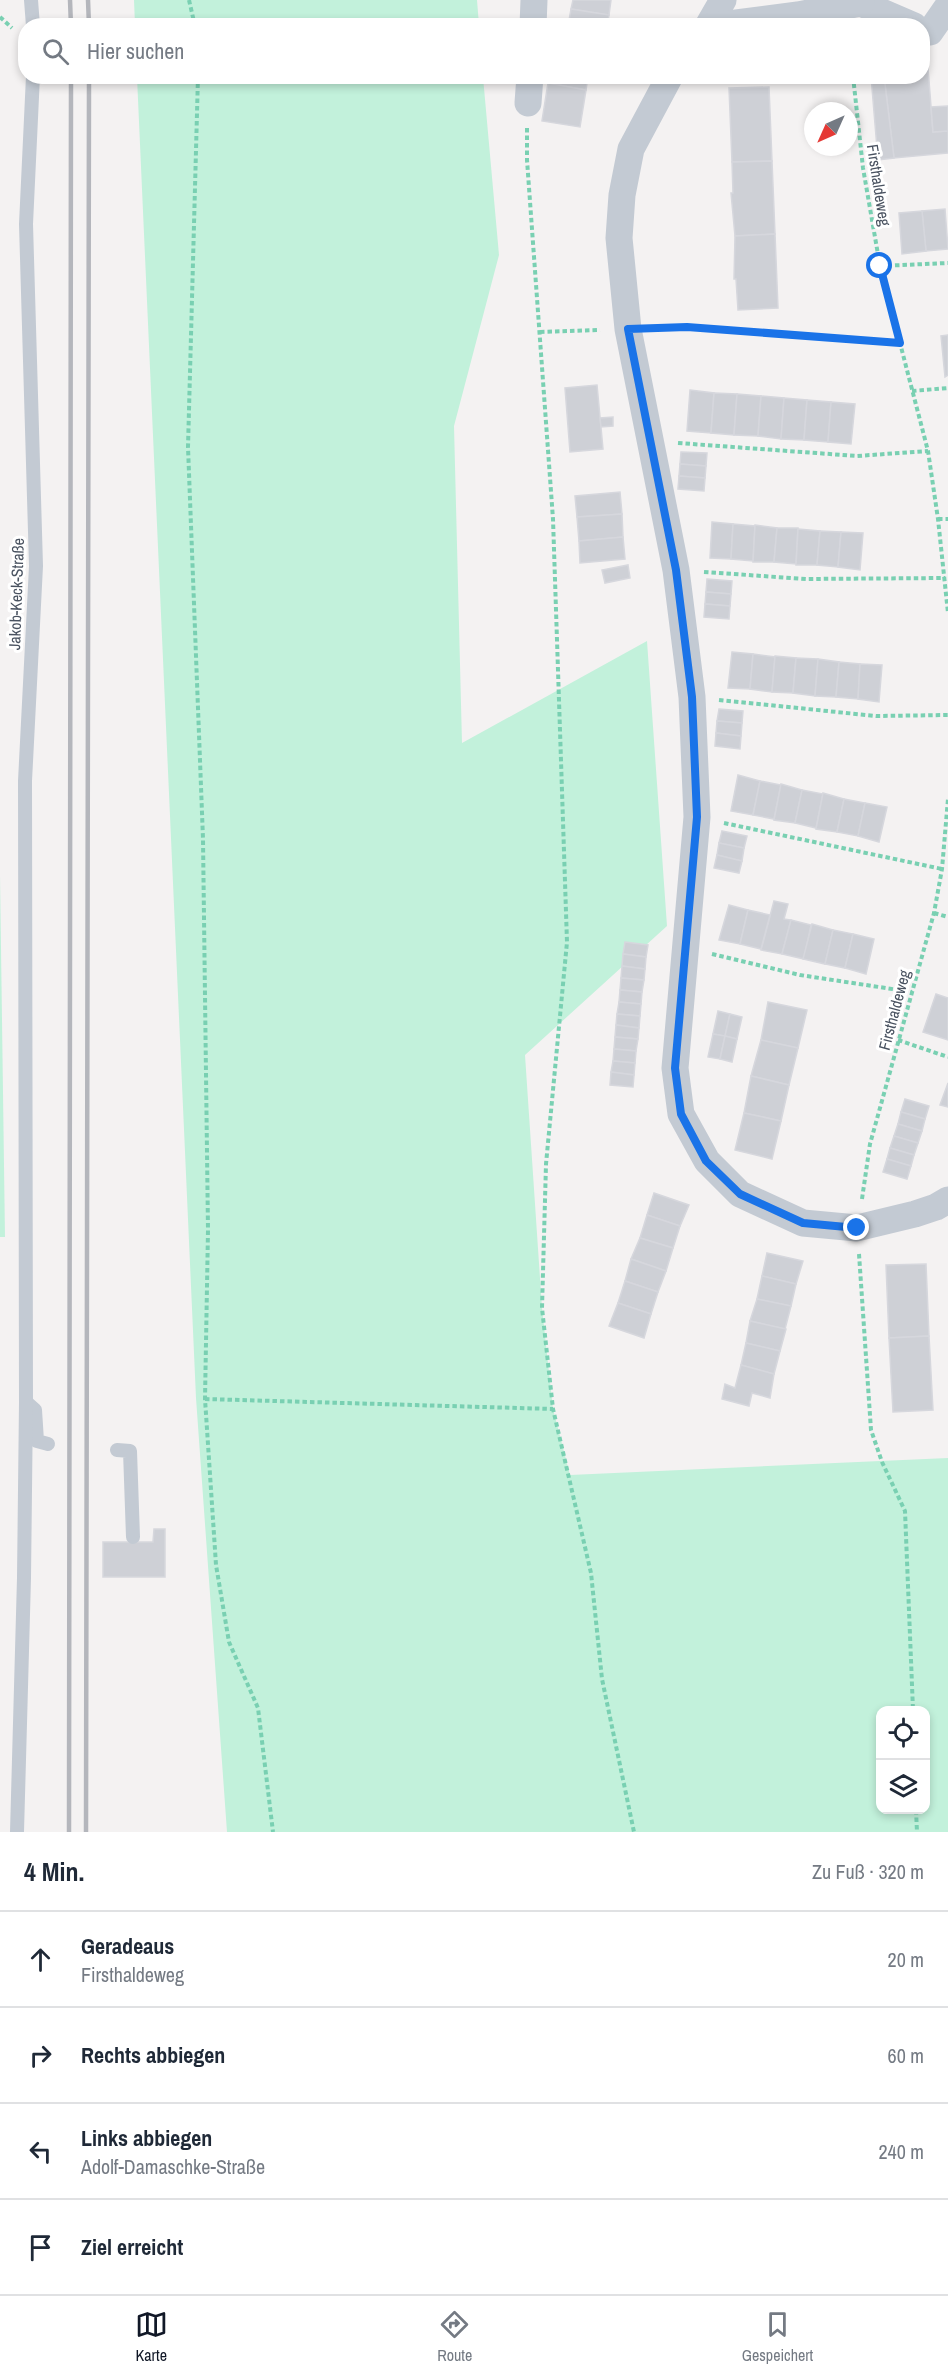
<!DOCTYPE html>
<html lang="de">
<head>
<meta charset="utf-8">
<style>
	:root { --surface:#fff; --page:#f2f2f3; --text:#1f2937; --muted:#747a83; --line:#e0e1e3; --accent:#111827 }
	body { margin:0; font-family:"Archivo Narrow",sans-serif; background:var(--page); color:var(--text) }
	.controls { position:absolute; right:18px; bottom:18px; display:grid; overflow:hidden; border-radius:12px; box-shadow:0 3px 9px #0003 }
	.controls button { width:54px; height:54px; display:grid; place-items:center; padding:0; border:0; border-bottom:2px solid var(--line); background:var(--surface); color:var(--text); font:30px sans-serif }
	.compass { position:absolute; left:804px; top:102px; width:54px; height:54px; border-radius:50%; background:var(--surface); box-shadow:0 3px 9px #0003; rotate:225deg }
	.stop { position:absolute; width:18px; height:18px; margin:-14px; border:4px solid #1a73e8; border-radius:50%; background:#fff }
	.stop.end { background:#1a73e8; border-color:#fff; box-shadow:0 2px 6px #0008 }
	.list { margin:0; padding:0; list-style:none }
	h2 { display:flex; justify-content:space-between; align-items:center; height:78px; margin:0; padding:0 24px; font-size:26px }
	h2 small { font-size:20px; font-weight:400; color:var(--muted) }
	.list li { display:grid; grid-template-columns:39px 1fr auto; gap:18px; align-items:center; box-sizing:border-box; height:96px; padding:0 24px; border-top:2px solid var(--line) }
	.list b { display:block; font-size:22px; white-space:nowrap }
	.list p { margin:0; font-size:20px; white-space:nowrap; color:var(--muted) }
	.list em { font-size:20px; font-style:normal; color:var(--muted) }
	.icon { flex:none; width:33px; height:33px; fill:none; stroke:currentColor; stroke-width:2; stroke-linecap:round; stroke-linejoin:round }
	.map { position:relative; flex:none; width:948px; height:1832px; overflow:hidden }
	.search { position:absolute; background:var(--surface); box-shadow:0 3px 9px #0003; left:18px; right:18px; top:18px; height:66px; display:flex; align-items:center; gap:15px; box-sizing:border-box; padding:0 21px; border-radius:24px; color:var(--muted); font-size:22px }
	.sheet { height:462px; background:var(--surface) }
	nav { display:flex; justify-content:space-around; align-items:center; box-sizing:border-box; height:84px; border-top:2px solid var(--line); background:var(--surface); font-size:16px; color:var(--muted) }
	nav a { display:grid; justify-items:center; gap:3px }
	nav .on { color:var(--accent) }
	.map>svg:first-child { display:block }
	.green { fill:#c2f1db; fill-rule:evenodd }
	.building { fill:#ced0d6; stroke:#d6d7dd; stroke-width:1.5 }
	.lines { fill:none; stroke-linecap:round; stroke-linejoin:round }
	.path { stroke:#79d0b2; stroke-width:4; stroke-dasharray:4.5 3; stroke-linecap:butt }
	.service { stroke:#c3cad3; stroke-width:14 }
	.minor { stroke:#c3cad3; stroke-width:27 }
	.rail { stroke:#b4b6bc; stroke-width:4.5 }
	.route { stroke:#1a73e8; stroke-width:8 }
	.labels { text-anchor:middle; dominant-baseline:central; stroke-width:6; stroke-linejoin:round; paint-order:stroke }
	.street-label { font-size:16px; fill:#495260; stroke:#fff }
</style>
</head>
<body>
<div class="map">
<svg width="948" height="1832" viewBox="0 0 948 1832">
	<rect width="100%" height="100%" fill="#f4f2f2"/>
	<!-- green -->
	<g class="green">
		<path d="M134,0H477L479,25H135Z"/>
		<path d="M137,77H483L499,255L454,426L462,743L647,641L667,926L525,1055L542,1308L553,1409L570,1475L948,1458V1832H227L196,1398ZM880,1710H926V1810H880Z"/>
		<path d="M0,875L5,1237H0Z"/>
	</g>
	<!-- building -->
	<g class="building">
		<path d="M573,0H611L609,15L571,9Z"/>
		<path d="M571,9L609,15L607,26H568Z"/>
		<path d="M922,68H928L933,132L948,131V153L894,158L884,76H922Z"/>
		<path d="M550,76H588L586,90L548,83Z"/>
		<path d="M871,76H884L894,158L878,160Z"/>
		<path d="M548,83L586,90L580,127L542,121Z"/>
		<path d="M769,87L772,161L732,162L729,88Z"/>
		<path d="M948,106V131L933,132L931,107Z"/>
		<path d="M772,161L775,234L735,236L731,193H733L732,162Z"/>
		<path d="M945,209L948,249L926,251L922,211Z"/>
		<path d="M922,211L926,251L902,254L899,213Z"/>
		<path d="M775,234L778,308L738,310L736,279H734L735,236Z"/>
		<path d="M948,335V375L945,377L941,336Z"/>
		<path d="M597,385L603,449L570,452L565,388Z"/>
		<path d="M690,390L714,393L711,433L687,431Z"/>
		<path d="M714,393L737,394L734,435L711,433Z"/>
		<path d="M737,394L761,396L758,436L734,435Z"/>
		<path d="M761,396L784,398L781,439L758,436Z"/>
		<path d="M784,398L807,400L804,440L781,439Z"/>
		<path d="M807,400L831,402L828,442L804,440Z"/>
		<path d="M831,402L855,404L851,444L828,442Z"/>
		<path d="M613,417V426L601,427L600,418Z"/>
		<path d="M681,452L707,453L706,466L680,464Z"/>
		<path d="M680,464L706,466L705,478L679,476Z"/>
		<path d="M679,476L705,478L704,491L678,489Z"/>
		<path d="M620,492L622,514L577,517L575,496Z"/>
		<path d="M622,514L623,537L579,541L577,517Z"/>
		<path d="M712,522L733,524L731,559L710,558Z"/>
		<path d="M733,524L755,526L753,561L731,559Z"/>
		<path d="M755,525L777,528L774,562H753Z"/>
		<path d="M777,528H798L796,564L774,562Z"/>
		<path d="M798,529L820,531L817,565H796Z"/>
		<path d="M820,531L841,532L838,567L817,565Z"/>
		<path d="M841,532L863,533L860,570L838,567Z"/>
		<path d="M623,537L625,559L580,563L579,541Z"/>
		<path d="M628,565L630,578L605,583L602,570Z"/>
		<path d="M707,579L732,581L731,594L706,592Z"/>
		<path d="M706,592L731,594L730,606L705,604Z"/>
		<path d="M705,604L730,606L729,619L704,617Z"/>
		<path d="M732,652L753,654L750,689L728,688Z"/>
		<path d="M753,654L775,657L772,692L750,689Z"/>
		<path d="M775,656L796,658L793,693L772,692Z"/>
		<path d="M796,658L818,659L815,696L793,693Z"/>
		<path d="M818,659L839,662L836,697L815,696Z"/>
		<path d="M839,662L860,664L858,699L836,697Z"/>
		<path d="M860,664L882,665L879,702L858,699Z"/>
		<path d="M719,709L743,711L742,723L717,721Z"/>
		<path d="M717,721L742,723L741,736L716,733Z"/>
		<path d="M716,733L741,736L740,749L715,746Z"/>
		<path d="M738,775L760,781L753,815L731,811Z"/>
		<path d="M760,781L781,785L774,819L753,815Z"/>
		<path d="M781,784L802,790L795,823L774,820Z"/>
		<path d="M802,790L823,794L816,828L795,823Z"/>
		<path d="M823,793L844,799L837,832L816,829Z"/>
		<path d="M844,799L865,803L858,836L837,832Z"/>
		<path d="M865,803L887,807L879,842L858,836Z"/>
		<path d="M722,831L747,836L744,848L719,843Z"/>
		<path d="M719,843L744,848L742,861L717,855Z"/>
		<path d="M717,855L742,861L739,873L714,868Z"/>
		<path d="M774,901L788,904L784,919L791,920L782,954L761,950Z"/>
		<path d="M729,905L748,910L740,944L719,940Z"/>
		<path d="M748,910L770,915L761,949L740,944Z"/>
		<path d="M791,920L811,925L804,959L782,954Z"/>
		<path d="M812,924L833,930L825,964L803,959Z"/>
		<path d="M833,930L853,934L845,968L825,964Z"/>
		<path d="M853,934L874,939L866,974L845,968Z"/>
		<path d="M625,942L648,945L646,957L623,954Z"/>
		<path d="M623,954L646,957L645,969L622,966Z"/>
		<path d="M622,966L645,969L644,980L621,978Z"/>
		<path d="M621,978L644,980L642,992L620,990Z"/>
		<path d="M620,990L642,992L641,1004L619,1002Z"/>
		<path d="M936,994L948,998V1040L923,1032Z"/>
		<path d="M619,1002L641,1004L640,1016L617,1014Z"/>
		<path d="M768,1002L807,1010L798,1048L761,1040Z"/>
		<path d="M718,1011L730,1014L725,1036L713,1034Z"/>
		<path d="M617,1014L640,1016L639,1028L616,1025Z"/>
		<path d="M730,1014L742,1017L737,1039L725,1036Z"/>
		<path d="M616,1025L639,1028L638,1039L615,1037Z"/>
		<path d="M713,1034L725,1036L720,1059L708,1057Z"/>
		<path d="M725,1036L737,1039L732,1062L720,1059Z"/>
		<path d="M615,1037L638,1039L636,1051L614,1049Z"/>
		<path d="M761,1040L798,1048L789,1085L751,1076Z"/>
		<path d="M614,1049L636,1051L635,1063L613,1061Z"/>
		<path d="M613,1061L635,1063L634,1075L611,1072Z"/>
		<path d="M611,1072L634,1075L633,1087L610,1085Z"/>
		<path d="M751,1076L789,1085L781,1121L744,1113Z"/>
		<path d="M948,1083V1107L940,1105Z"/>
		<path d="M905,1099L929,1106L925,1119L901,1112Z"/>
		<path d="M901,1112L925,1119L922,1131L898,1124Z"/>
		<path d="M744,1113L781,1121L772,1159L735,1150Z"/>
		<path d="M898,1124L922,1131L918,1143L894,1136Z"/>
		<path d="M894,1136L918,1143L914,1155L890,1148Z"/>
		<path d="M890,1148L914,1155L911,1166L887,1159Z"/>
		<path d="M887,1159L911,1166L907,1179L883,1172Z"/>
		<path d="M654,1193L689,1205L680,1226L647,1215Z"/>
		<path d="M647,1215L680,1226L673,1248L640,1238Z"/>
		<path d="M640,1238L673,1248L666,1271L631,1259Z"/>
		<path d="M767,1253L803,1261L796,1284L762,1276Z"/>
		<path d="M631,1259L666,1271L658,1292L625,1281Z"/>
		<path d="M926,1264L929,1336L889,1338L886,1265Z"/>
		<path d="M762,1276L796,1284L791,1306L757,1299Z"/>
		<path d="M625,1281L658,1292L651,1314L618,1303Z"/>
		<path d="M757,1299L791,1306L785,1329L750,1321Z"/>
		<path d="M618,1303L651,1314L644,1338L609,1326Z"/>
		<path d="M750,1321L786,1329L780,1351L746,1343Z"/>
		<path d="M929,1336L933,1410L893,1412L889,1338Z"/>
		<path d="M746,1343L780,1351L774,1374L741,1365Z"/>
		<path d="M741,1365L774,1374L770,1398L752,1393L749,1406L722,1399L725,1384L735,1388Z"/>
		<path d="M154,1529H165V1577H103V1542H153Z"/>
	</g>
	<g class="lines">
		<!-- path -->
		<g class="path">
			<path d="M189,0L195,26"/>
			<path d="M0,17L12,28"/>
			<path d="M198,76L188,447L203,839L208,1230L205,1399L216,1565L229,1642L258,1708L273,1832"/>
			<path d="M853,76L863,168L880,266L928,451L938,519L948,613"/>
			<path d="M527,128V160L553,519L567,942L546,1164L542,1308L553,1409L591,1573L602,1679L634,1832"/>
			<path d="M880,266L948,263"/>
			<path d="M656,328L686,327L900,343"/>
			<path d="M540,332L600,330"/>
			<path d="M912,391L948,388"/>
			<path d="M678,443L857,456L928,451"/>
			<path d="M938,519H948"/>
			<path d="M704,572L806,579L945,578"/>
			<path d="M719,700L876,716L948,715"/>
			<path d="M724,823L942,869"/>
			<path d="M934,913L948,917"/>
			<path d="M712,954L800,975L912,992"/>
			<path d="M898,1040L948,1057"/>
			<path d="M862,1199L870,1144L934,913L942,869L948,799"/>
			<path d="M859,1254L871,1430L882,1462L905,1511L913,1710"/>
			<path d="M205,1399L553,1409"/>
			<path d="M916,1810L917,1832"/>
		</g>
		<!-- service -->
		<g class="service">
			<path d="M31,0L33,26"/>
			<path d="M26,1402L35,1410L37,1441L48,1444"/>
			<path d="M117,1450L130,1451L133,1537"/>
			<path d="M17,1832L24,1578L26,1402L25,781L36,566L26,224L33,76"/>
		</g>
		<!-- minor -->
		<g class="minor">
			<path d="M859,0L861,3L914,26"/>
			<path d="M533,26L534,0"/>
			<path d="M708,26L723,0"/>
			<path d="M713,26L798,15L861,3"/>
			<path d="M930,32L948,6"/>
			<path d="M670,76L631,149L622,195L619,238L628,329L676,570L692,697L697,817L675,1068L681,1114L707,1161L740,1194L803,1223L857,1228L915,1214L936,1207L948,1200"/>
			<path d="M528,103L530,76"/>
		</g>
		<!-- rail -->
		<g class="rail">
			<path d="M70,0L71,26"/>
			<path d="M88,0L89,26"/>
			<path d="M69,1832L71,76"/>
			<path d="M86,1832L89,76"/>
		</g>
	</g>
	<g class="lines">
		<!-- route -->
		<path class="route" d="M857,1228L803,1223L740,1194L706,1161L681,1114L675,1068L697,817L692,697L676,570L628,329L687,327L900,343L880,266"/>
	</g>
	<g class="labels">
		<!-- street labels -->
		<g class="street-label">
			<text transform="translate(879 185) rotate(81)">Firsthaldeweg</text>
			<text transform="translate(16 594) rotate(-88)">Jakob-Keck-Straße</text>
			<text transform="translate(894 1010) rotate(-75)">Firsthaldeweg</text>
		</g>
	</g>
</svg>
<div class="controls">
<button><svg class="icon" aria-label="locate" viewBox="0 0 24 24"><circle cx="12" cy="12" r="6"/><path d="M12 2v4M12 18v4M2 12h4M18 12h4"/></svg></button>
<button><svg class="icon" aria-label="layers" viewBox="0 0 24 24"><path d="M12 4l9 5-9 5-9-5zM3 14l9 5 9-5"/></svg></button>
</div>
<svg class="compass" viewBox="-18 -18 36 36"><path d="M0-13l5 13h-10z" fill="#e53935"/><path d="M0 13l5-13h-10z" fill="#747a83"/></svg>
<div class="stop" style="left:880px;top:266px"></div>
<div class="stop end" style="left:857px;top:1228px"></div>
<div class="search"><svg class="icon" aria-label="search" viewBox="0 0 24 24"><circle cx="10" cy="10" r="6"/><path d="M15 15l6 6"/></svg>Hier suchen</div>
</div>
<section class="sheet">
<h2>4 Min.<small>Zu Fuß · 320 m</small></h2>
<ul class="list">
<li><svg class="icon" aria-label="ahead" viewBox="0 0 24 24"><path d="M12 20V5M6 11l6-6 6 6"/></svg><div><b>Geradeaus</b><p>Firsthaldeweg</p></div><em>20 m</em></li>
<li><svg class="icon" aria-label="right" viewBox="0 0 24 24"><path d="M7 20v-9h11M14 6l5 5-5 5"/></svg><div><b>Rechts abbiegen</b></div><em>60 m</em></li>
<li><svg class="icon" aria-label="left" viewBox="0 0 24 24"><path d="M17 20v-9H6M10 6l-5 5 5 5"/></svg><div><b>Links abbiegen</b><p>Adolf-Damaschke-Straße</p></div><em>240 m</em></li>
<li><svg class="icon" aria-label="arrive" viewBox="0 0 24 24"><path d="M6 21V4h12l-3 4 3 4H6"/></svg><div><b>Ziel erreicht</b></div></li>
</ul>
</section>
<nav>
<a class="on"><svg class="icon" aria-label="map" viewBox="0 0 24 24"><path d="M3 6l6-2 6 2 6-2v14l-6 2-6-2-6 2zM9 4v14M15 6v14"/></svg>Karte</a>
<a><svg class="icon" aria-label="directions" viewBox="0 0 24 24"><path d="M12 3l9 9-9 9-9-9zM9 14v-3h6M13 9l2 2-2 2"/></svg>Route</a>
<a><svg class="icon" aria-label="saved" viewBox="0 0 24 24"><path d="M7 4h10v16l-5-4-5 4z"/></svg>Gespeichert</a>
</nav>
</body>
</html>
